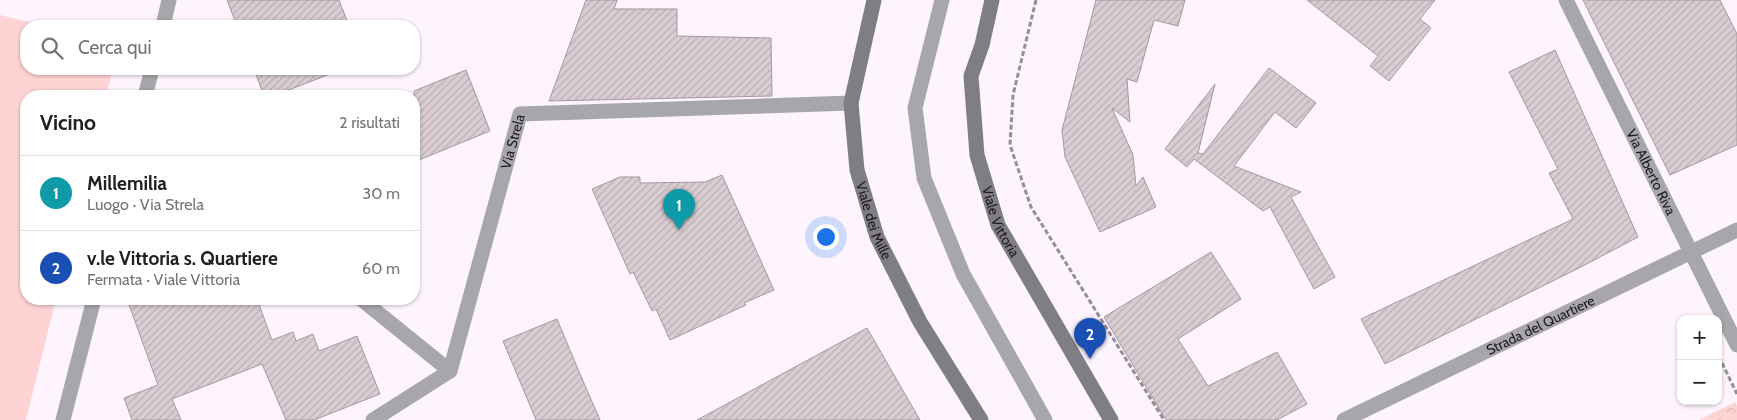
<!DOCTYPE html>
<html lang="it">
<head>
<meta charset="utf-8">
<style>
	:root { --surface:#fff; --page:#f2f2f2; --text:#202124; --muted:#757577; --line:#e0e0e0; --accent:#d93025 }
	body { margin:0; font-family:Cabin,sans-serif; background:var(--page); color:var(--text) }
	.controls { position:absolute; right:15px; bottom:15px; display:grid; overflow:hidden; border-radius:10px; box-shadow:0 1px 4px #0004 }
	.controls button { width:45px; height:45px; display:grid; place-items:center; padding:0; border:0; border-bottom:1px solid var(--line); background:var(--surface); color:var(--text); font:25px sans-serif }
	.you { position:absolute; left:825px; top:236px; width:18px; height:18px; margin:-12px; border:4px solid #fff; border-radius:50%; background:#1a73e8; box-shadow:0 0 0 8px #1a73e833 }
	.badge { display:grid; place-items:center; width:32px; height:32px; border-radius:50%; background:var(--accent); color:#fff; font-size:16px; font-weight:700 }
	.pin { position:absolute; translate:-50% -41px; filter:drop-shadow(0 1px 2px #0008) }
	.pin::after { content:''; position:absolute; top:26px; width:18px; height:15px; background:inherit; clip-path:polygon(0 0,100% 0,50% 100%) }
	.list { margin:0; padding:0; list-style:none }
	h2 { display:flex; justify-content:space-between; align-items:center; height:65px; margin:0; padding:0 20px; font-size:21px }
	h2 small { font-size:16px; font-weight:400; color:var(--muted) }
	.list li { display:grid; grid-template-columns:32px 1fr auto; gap:15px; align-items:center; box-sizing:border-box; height:75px; padding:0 20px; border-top:1px solid var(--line) }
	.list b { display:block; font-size:19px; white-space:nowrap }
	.list p { margin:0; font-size:16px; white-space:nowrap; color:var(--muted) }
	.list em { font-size:16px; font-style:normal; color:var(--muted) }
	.icon { flex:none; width:28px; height:28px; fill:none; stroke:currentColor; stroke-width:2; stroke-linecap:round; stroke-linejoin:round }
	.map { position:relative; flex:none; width:1737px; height:420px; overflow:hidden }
	.search { position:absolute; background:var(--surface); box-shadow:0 1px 4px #0004; left:20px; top:20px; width:400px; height:55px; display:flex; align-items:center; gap:12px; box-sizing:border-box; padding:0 18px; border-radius:20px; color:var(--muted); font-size:19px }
	.panel { position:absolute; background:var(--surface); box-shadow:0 1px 4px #0004; left:20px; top:90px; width:400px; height:215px; border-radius:20px }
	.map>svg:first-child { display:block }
	.grass { fill:#fed3d4 }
	.park { fill:url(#park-crowns) }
	.building { fill:url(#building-hatch); stroke:#a5999e }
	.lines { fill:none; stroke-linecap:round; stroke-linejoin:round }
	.path { stroke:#968f97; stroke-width:3; stroke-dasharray:5 2.5; stroke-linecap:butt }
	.lane { stroke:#a7a6aa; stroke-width:15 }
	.street { stroke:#a7a6aa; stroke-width:15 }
	.secondary { stroke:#807e85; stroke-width:15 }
	.labels { text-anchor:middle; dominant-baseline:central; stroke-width:4; stroke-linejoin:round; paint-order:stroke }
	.street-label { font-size:14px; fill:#1d1a1e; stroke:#fff }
</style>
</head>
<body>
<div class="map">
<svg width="1737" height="420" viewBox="0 0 1737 420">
	<defs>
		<pattern id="park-crowns" width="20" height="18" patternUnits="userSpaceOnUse" patternTransform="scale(1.25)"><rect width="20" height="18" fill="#fed3d4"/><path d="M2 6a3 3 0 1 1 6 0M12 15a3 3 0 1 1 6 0" fill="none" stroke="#d9b5b6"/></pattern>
		<pattern id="building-hatch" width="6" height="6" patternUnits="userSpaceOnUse" patternTransform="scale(1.25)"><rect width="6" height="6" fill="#d9cdd2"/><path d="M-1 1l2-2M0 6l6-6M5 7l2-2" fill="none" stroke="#baafb4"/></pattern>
	</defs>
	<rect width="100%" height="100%" fill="#fdf4fe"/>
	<!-- grass -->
	<path class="grass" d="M0,15L45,26H26V69H113L106,96H26V299H56L26,420H0Z"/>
	<!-- park -->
	<path class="park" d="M1735,402L1737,406V420H1699Z"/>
	<!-- building -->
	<g class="building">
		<path d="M227,0H339L349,26H237Z"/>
		<path d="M586,0H617L614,9H677V36L771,38L772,96L549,101Z"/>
		<path d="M1096,0H1185L1178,26L1154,20L1137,82L1127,79L1130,122L1112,108L1133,155L1136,186L1143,177L1156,207L1100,232L1065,157L1062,130Z"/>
		<path d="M1307,0H1435L1420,19L1431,28L1389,81L1370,66L1378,56Z"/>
		<path d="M1583,0H1720L1737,34V145L1670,175Z"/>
		<path d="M1555,50L1638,237L1577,269L1385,364L1361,319L1573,219L1549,173L1558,169L1509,72Z"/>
		<path d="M1269,68L1316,103L1296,128L1275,112L1234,166L1301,192L1291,197L1335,277L1314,289L1270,207L1263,211L1194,159L1187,167L1165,149L1215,84L1198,153L1203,154Z"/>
		<path d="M254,69H328L330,74L273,96H264Z"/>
		<path d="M466,70L490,131L414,162V91Z"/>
		<path d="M722,175L774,290L744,303L746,305L670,340L656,309L652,311L633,272L630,274L592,189L620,177H640V183L705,182Z"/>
		<path d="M1211,252L1241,299L1178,339L1208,386L1277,352L1307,404L1277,420H1166L1104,317Z"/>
		<path d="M127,299H257L272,340L293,332L296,341L313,334L319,351L357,336L380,394L314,420H286L262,364L172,399L181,420H132L124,398L158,385Z"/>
		<path d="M557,319L580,374L600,420H536L503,341Z"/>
		<path d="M867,328L920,420H697Z"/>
	</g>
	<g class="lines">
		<!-- path -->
		<g class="path">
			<path d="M1036,0L1013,95L1010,145L1031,207L1164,420"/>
			<path d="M1722,363L1737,394"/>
		</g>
		<!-- lane -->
		<path class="lane" d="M942,0L915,108L924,178L963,274L1045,420"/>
		<!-- street -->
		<g class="street">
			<path id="s1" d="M1566,0L1737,345"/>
			<path d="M163,26L169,0"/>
			<path d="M145,96L152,69"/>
			<path d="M361,299L450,371"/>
			<path d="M63,420L94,299"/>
			<path id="s2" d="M373,420L450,371L520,114L851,103"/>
			<path id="s3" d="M1344,420L1737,230"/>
		</g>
		<!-- secondary -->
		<g class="secondary">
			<path id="s4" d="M874,0L851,103L857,170L877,237L920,322L981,420"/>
			<path id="s5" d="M992,0L982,45L971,76L977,155L998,225L1111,420"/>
		</g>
	</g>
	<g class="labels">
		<!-- street labels -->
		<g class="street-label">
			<text stroke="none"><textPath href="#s2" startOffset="329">Via Strela</textPath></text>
			<text stroke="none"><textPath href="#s1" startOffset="192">Via Alberto Riva</textPath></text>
			<text stroke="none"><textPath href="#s5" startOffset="229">Viale Vittoria</textPath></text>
			<text stroke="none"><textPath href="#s4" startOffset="226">Viale dei Mille</textPath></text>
			<text stroke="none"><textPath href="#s3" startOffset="218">Strada del Quartiere</textPath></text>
		</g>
	</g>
</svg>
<div class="controls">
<button>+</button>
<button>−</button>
</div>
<div class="you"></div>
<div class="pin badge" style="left:679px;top:230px;background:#0f9aa8">1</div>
<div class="pin badge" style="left:1090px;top:359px;background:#1a4fb4">2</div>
<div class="search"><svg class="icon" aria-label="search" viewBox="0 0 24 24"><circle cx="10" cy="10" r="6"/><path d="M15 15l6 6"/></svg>Cerca qui</div>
<section class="panel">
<h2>Vicino<small>2 risultati</small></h2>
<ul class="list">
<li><span class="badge" style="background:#0f9aa8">1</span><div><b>Millemilia</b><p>Luogo · Via Strela</p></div><em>30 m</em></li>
<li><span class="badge" style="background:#1a4fb4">2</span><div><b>v.le Vittoria s. Quartiere</b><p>Fermata · Viale Vittoria</p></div><em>60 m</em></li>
</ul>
</section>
</div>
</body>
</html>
